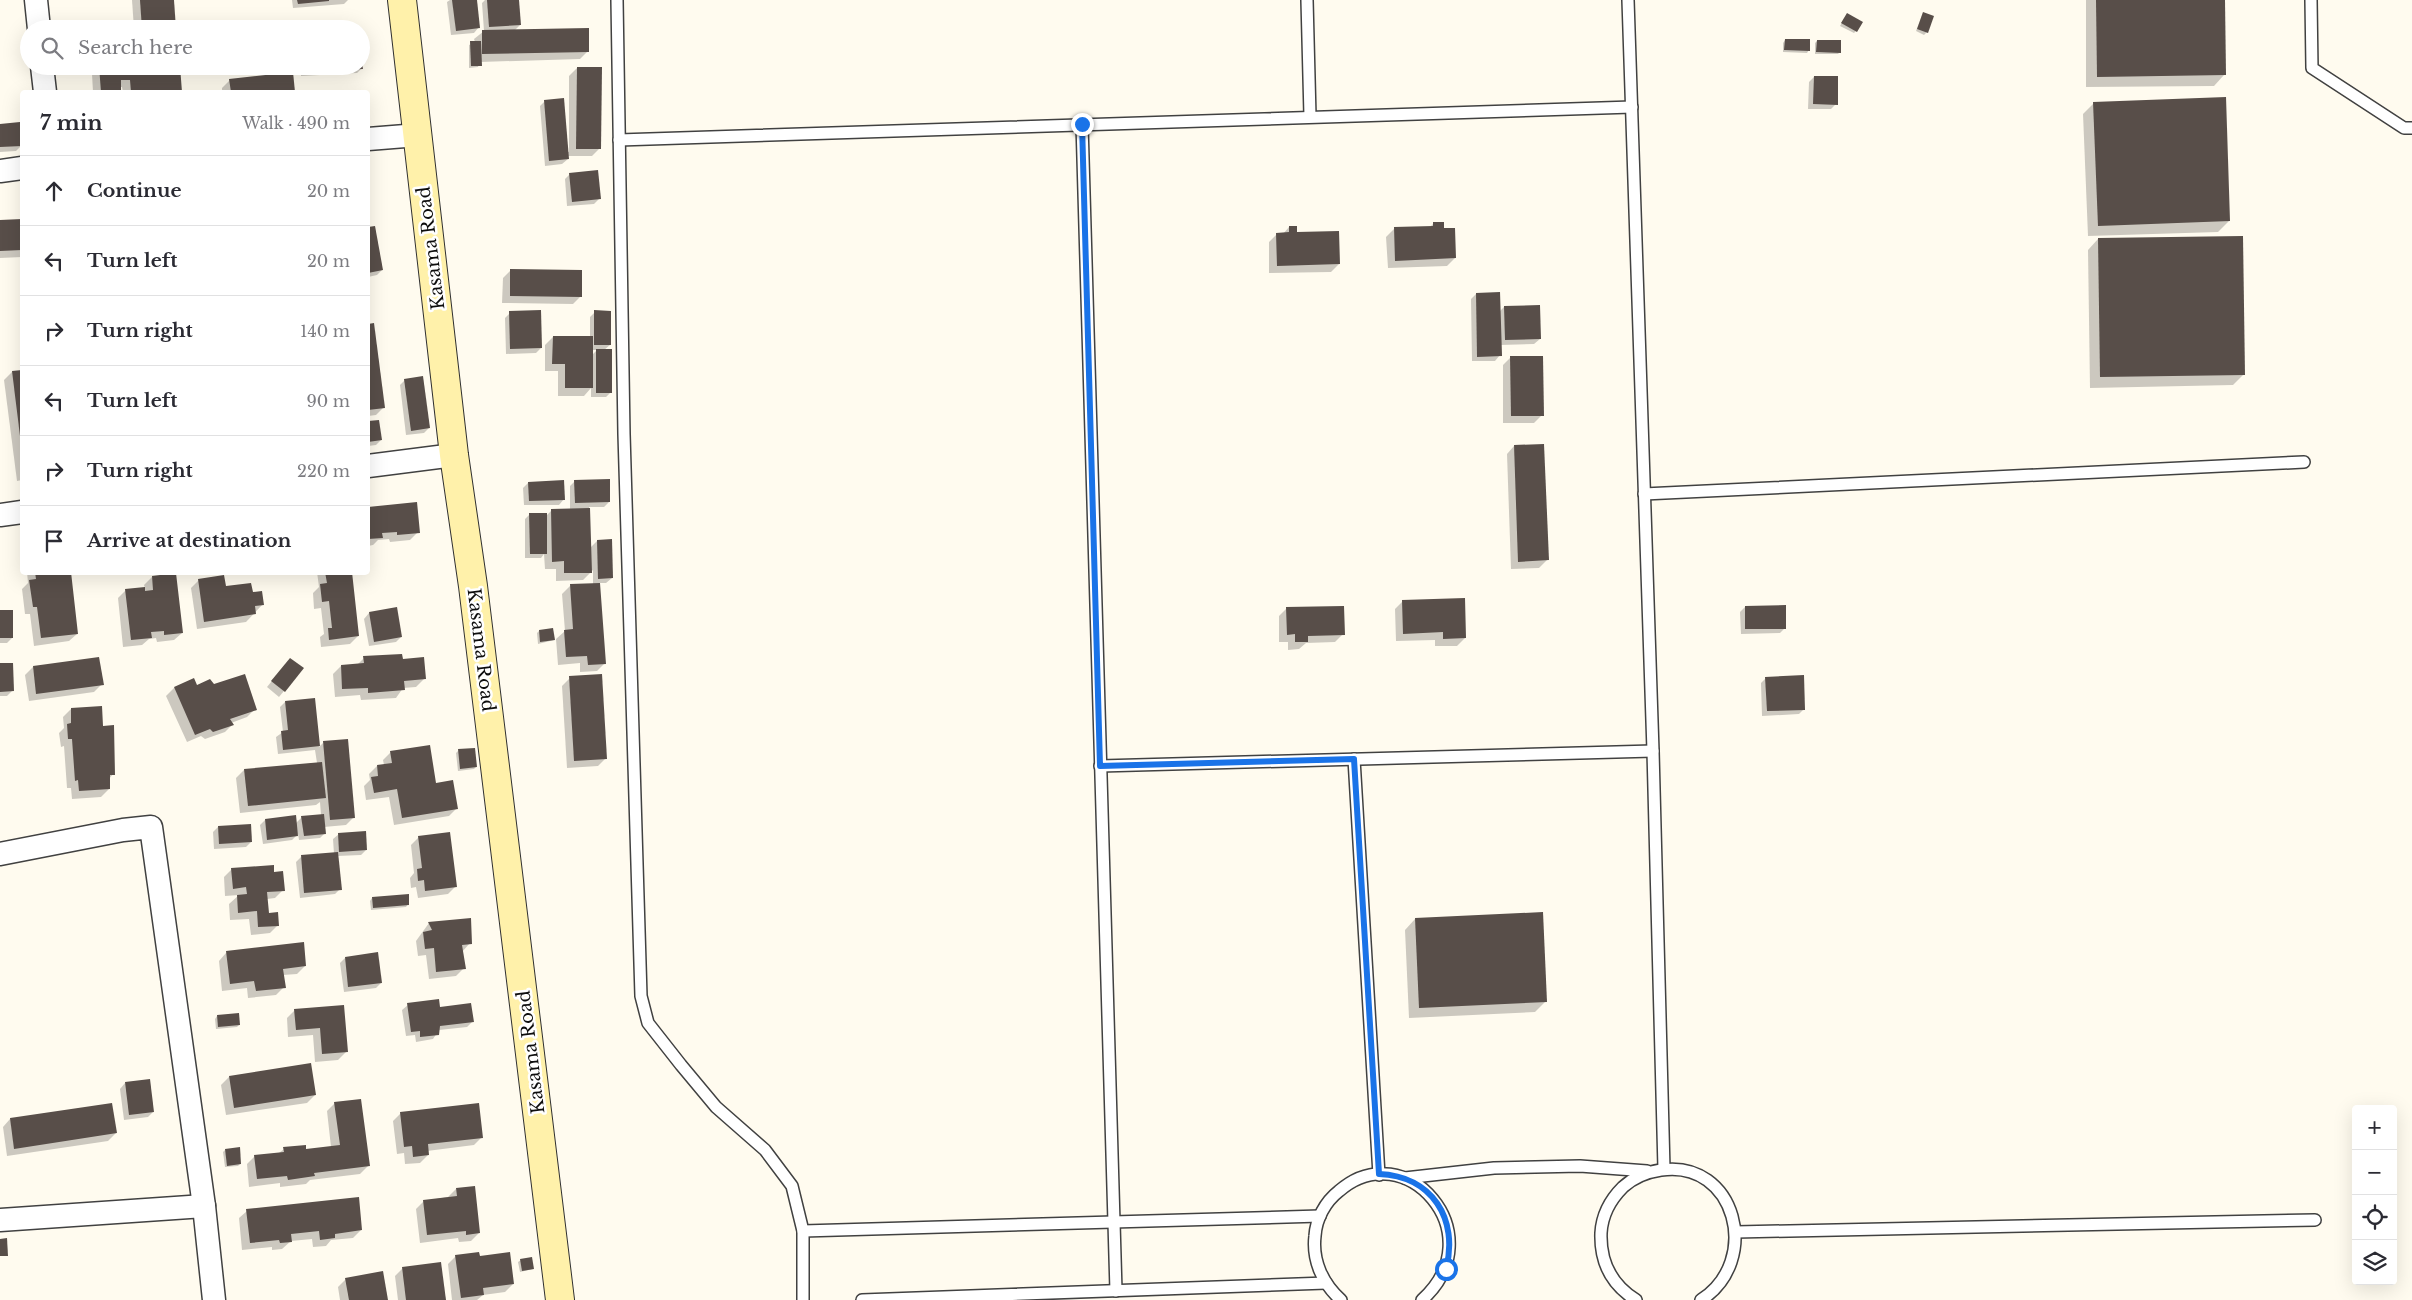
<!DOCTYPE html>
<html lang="en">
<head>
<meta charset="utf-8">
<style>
	:root { --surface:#fff; --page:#f2f2f3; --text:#2b2b33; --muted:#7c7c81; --line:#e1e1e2 }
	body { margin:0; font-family:"Libre Baskerville",serif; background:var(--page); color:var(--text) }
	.controls { position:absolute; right:15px; bottom:15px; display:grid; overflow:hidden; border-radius:5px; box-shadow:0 5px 20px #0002 }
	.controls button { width:45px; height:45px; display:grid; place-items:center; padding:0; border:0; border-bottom:1px solid var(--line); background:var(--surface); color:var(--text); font:25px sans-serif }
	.stop { position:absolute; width:15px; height:15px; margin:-11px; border:4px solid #1a73e8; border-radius:50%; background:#fff }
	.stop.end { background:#1a73e8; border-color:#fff; box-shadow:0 1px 5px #0008 }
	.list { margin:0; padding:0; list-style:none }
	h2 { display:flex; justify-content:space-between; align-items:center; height:65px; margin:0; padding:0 20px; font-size:21px }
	h2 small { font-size:16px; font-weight:400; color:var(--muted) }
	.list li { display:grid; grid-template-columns:32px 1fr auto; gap:15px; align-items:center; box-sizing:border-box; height:70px; padding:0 20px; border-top:1px solid var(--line) }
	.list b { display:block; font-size:19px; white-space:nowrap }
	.list em { font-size:16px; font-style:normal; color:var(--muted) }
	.icon { flex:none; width:28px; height:28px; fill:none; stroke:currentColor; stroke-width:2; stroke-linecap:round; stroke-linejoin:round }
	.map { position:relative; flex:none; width:2412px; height:1300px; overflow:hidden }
	.search { position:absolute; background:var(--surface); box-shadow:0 5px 20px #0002; left:20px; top:20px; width:350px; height:55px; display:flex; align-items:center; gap:12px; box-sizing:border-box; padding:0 18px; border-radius:28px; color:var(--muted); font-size:19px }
	.panel { position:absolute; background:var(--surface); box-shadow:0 5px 20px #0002; left:20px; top:90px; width:350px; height:485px; border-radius:5px }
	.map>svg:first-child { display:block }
	.shadow { fill:#0003; fill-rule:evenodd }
	.building { fill:#584e49 }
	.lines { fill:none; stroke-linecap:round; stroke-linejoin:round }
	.lane-casing { stroke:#414141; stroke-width:14 }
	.street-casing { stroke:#414141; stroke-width:25 }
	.secondary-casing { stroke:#303030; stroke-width:30 }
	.lane { stroke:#fff; stroke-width:11 }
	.street { stroke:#fff; stroke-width:22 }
	.secondary { stroke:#fff1aa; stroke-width:28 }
	.route { stroke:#1a73e8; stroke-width:6 }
	.labels { text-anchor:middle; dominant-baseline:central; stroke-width:5; stroke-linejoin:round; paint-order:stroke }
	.street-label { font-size:18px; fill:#0e0e0e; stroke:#fff }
</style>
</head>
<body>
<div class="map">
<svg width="2412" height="1300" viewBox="0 0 2412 1300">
	<rect width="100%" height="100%" fill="#fffbef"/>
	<!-- shadow -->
	<g class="shadow">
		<path d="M132,0H173L175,29H134Z"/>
		<path d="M292,0H348L344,4L293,8Z"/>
		<path d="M450,0H476L479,27L474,33L451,35L447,2Z"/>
		<path d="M485,0H518L520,25L514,31L588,51L580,59L480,62L478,67L469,68V45L475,42L474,39L484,31L482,3Z"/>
		<path d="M2086,0H2224V75L2214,86L2086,87Z"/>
		<path d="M1923,13L1927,32L1924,35L1916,31Z"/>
		<path d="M1845,17L1856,31L1854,33L1840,26Z"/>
		<path d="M1785,40L1809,50L1807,53L1783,52V43Z"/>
		<path d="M1817,41L1840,52L1838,54H1815V43Z"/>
		<path d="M361,53L362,68L357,73L301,76V66H361Z"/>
		<path d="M99,66H179L181,92H123L122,87H120V92H93L92,74Z"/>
		<path d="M577,68L600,148L592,156H567L568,159L562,164L545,166L540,106L545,101L567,152H569V76Z"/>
		<path d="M292,73L294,92H222V88L230,80Z"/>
		<path d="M1814,77L1836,104L1831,109H1808L1809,82Z"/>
		<path d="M2094,103L2229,221L2218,232L2088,236L2083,114Z"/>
		<path d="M0,125L21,146L16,151L0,152Z"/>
		<path d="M570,174L599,199L594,204L567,206L565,179Z"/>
		<path d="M22,220V257L0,258V222Z"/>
		<path d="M1434,223L1443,229L1455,258L1447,266L1388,268L1386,237L1394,229L1430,227Z"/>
		<path d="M1289,227L1296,233L1339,264L1331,272L1269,273V242L1277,234H1283Z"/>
		<path d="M374,228L382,270L377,275L368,277V229Z"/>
		<path d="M2098,239L2244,374L2233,385L2090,388L2088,250Z"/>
		<path d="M511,270L581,296L573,304L502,303L503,278Z"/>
		<path d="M1476,294L1499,312L1504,307L1540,339L1534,344L1500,345V355L1495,361H1472L1471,299Z"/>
		<path d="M595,312L610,345L604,350L611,392L606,397H591V388L584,396H558V371H545V345L553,337H590V317ZM592,350H597L592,355Z"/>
		<path d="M510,313L541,348L536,353L506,354L505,318Z"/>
		<path d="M373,325L384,407L376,415L368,416V326Z"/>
		<path d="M1511,357L1542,415L1534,423H1503V365Z"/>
		<path d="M22,371V480L17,481L4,380L12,372Z"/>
		<path d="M405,380L429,428L424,433L406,435L400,385Z"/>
		<path d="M378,421L381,440L376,445L368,446V422Z"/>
		<path d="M1514,446L1547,560L1539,568L1511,569L1507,454Z"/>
		<path d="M575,481L609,502L604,507H589L590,548L597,541L612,578L606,583H599L605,663L597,671L580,672V663L558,665L556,639L565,631L562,594L570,586L593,584V570L583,580L556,581V569H545L544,554L541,558H525V519L530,514L545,517L551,511L570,510V486Z"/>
		<path d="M528,483L564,499L559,505H524L523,488Z"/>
		<path d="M415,504L418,532L410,540L390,542L389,539L378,540L373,545L368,546V509Z"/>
		<path d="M27,572H70L77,634L69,641L34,646L30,614H25L22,589L28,583Z"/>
		<path d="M317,572H350L358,636L350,644L321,647L320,637L324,634L321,608L314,609L313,593L319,587Z"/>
		<path d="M152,577L182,633L174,640L157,642L156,638L149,639L142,645L123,647L118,598L126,590L145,588L144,585Z"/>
		<path d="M199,580L251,594L263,604L246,622L197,629L191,588Z"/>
		<path d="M1403,601L1465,638L1457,646H1435V640L1396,641L1395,609Z"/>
		<path d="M1745,607L1785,628L1780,633L1741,634L1740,612Z"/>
		<path d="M1287,608L1343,634L1335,642L1306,643L1299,649L1288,650V642H1279V616Z"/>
		<path d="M396,609L401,637L396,642L369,646L364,619L369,613Z"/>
		<path d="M0,612L12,638L7,643H0Z"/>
		<path d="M539,631L554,640L538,644L537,633Z"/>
		<path d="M98,658L102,684L94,692L29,701L25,675L33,667Z"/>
		<path d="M364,658L401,660L424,679L416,687L403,688L396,698L361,700L360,695L335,697L333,674L341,666L357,665Z"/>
		<path d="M0,665L12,691L7,696H0Z"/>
		<path d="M285,665L302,669L279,697L267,687Z"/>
		<path d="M570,678L606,758L598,766L567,768L562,686Z"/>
		<path d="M1766,678L1804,709L1799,714L1762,716L1761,683Z"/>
		<path d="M214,685L255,709L247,717L231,723L233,724L225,732L205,739L201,736L187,742L166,696L174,688Z"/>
		<path d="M314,699L319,747L323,743L354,817L346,825L324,827L325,833L320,838L299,840L298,834L292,840L263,844L260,825L265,820L295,824L302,817L321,815L320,802L316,805L240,813L236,778L244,770L317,763L315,750L278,754L276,737L283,732L280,707L285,702Z"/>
		<path d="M71,709L102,727L113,774L109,779V789L101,797L72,799L71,788H67L64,746L61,747L59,733L64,728L63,717Z"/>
		<path d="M459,750L476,767L474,769L458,771L456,753Z"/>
		<path d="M391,752L435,784L457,808L449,816L394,825L389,797L366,800L364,786L370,780L369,774L377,766L384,765L383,760Z"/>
		<path d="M218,827L251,842L246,847L214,849L213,832Z"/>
		<path d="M339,834L366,850L361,855L337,856L340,889L335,894L300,898L296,862L301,857L334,854L333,839Z"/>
		<path d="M419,837L456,886L448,894L418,898L416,887L411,888L410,878L414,873L411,845Z"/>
		<path d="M232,869L273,873L283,890L275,898L267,899L268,914L278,925L270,933L251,935L249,919L230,920L229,904L239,895L225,896L224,877Z"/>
		<path d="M372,898L408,904L406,907L371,910L370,901Z"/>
		<path d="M1415,919L1546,1001L1535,1012L1409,1018L1405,930Z"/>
		<path d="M429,923L470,943L462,952L464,968L456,976L429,979L426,955L418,956L416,941Z"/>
		<path d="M226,953L305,966L297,974L283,975L284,987L276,995L248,998L247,988L222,991L219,961Z"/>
		<path d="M345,958L381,983L376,988L344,992L340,963Z"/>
		<path d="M408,1005L439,1008L472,1022L467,1027L439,1030L433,1039L416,1042L415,1035L406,1036L402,1010Z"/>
		<path d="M343,1006L346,1052L338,1060L315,1062L313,1035L288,1037L287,1018L295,1010Z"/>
		<path d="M217,1016L239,1025L237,1027L216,1029L215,1019Z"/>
		<path d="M229,1077L315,1095L307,1103L226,1115L221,1085Z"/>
		<path d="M125,1083L153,1112L148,1117L124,1120L120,1089Z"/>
		<path d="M335,1103L368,1166L360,1174L310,1180L306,1184L280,1187V1183L249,1187L247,1164L255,1156L279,1153L284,1149L305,1150L331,1147L327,1111Z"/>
		<path d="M401,1113L482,1137L474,1145L427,1151L428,1155L420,1163L405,1164L404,1153L397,1154L393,1121Z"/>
		<path d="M10,1119L116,1133L108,1141L7,1156L3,1127Z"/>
		<path d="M225,1150L240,1164L238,1166L225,1167L223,1152Z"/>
		<path d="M456,1189L479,1233L471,1241L459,1242L458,1238L420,1243L416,1209L424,1201L448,1197Z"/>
		<path d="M247,1211L361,1230L353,1238L331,1240L326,1246L313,1247L312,1239L291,1241L282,1249L272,1250V1247L242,1250L239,1218Z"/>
		<path d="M456,1256L479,1258L513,1284L505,1292L483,1295L477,1300H452L448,1264Z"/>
		<path d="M521,1260L533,1269L520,1272L518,1262Z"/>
		<path d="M403,1268L444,1300H398L395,1276Z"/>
		<path d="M346,1279L386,1300H340L338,1287Z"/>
	</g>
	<!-- building -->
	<g class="building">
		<path d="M140,0H174L176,29H142Z"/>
		<path d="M297,0H329V1L298,4Z"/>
		<path d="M452,0H477L480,28L456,31Z"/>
		<path d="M487,0H519L521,25L489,27Z"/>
		<path d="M2096,0H2225L2226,75L2097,77Z"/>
		<path d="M1923,12L1934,16L1928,33L1917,29Z"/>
		<path d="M1847,13L1863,22L1857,32L1841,23Z"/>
		<path d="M243,24V29H220L219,25Z"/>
		<path d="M589,28V52L482,54V30Z"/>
		<path d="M1785,39H1810V51L1784,50Z"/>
		<path d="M1817,40H1841V53L1816,52Z"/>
		<path d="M470,41H481L482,66H471Z"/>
		<path d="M361,58L363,69L306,72L305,66H361Z"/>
		<path d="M99,66H180L182,92H131L130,80H121V92H101Z"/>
		<path d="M577,67H602L601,149H576Z"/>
		<path d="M293,72L295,92H231L229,79Z"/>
		<path d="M1814,76H1838V105L1813,104Z"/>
		<path d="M2226,97L2230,221L2098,226L2093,102Z"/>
		<path d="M564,98L569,159L549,161L544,100Z"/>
		<path d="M20,122L22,146L0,147V124Z"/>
		<path d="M598,170L601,199L572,202L569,173Z"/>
		<path d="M22,219V250L0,251V220Z"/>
		<path d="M1433,222H1444V228H1455L1456,258L1395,261L1394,227L1433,226Z"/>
		<path d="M375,226L383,270L368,273V227Z"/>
		<path d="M1289,226H1297V232L1339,231L1340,264L1277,266L1276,233L1289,232Z"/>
		<path d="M2243,236L2245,375L2100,377L2098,238Z"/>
		<path d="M510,269L582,270V297L510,296Z"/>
		<path d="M1500,292L1502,356L1477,357L1476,293Z"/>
		<path d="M1540,305L1541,339L1505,340L1504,306Z"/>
		<path d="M541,310L542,348L510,349L509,311Z"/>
		<path d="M594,310L611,311V345H594Z"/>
		<path d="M374,323L385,408L368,410V324Z"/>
		<path d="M553,336H593V388H565V364H552Z"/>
		<rect x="596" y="349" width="16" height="44"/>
		<path d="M1510,356H1543L1544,416H1511Z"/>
		<path d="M22,370V444H21L12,371Z"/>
		<path d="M423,376L430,428L411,431L404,379Z"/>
		<path d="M379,420L382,440L368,442V421Z"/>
		<path d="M1544,444L1549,560L1518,562L1514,445Z"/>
		<path d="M610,479V502L575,503L574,480Z"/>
		<path d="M564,480L565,500L529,501L528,482Z"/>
		<path d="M417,502L420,533L397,535V532L382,533L383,538L368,539V507Z"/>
		<path d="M590,508L592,573H564V561L552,562L551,509Z"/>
		<path d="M529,513H547V554H530Z"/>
		<path d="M612,539L613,578L598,579L597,540Z"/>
		<path d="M35,572H71L78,634L41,638L37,607H33L29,580L36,579Z"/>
		<path d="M325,572H352L359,636L329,640L328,628H332L329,601L322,602L320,584L327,583Z"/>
		<path d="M176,573L183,633L164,635V631L151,632L152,638L131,640L125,589L145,587V591L153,590L152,576Z"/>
		<path d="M224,575L226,586L251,583L253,592L262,591L264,605L255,606L256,614L204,622L198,579Z"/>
		<path d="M600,583L606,664L588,665L587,656L566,657L564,630L573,629L570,584Z"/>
		<path d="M1465,598L1466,638L1443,639V632L1403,634L1402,600Z"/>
		<path d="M1786,605V629H1745V606Z"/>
		<path d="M1344,606L1345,635L1308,636V642H1295V634L1287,635L1286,607Z"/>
		<path d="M397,607L402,637L374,642L369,612Z"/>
		<rect x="0" y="610" width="13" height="28"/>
		<path d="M553,628L555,640L540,642L539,630Z"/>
		<path d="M402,654L403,659L424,657L426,679L404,681L405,690L368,693V688L342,689L341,665L364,663L363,656Z"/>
		<path d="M99,657L104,685L36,694L33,666Z"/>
		<path d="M290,658L304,668L285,692L271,681Z"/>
		<path d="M0,663H13L14,691L0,692Z"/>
		<path d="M245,674L257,710L230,719L234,725L213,732L210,729L195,735L174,687L194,678L197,685L210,679L214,684Z"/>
		<path d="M602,674L607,759L574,761L569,676Z"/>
		<path d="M1804,675L1805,710L1767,711L1765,677Z"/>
		<path d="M315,698L320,746L283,750L281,731L288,730L285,701Z"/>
		<path d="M102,706L103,726L114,725L115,775H110V789L79,791L78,780L75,781L72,739H68L67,724L71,723V708Z"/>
		<path d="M348,739L355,818L330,820L323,741Z"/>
		<path d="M430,745L436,783L453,780L458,809L402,818L397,789L374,793L371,777L378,776L377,765L392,763L390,751Z"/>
		<path d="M475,748L477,767L460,769L458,749Z"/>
		<path d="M322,762L326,798L248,806L244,769Z"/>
		<path d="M324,814L326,834L304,836L301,816Z"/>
		<path d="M296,815L298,836L267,840L265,819Z"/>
		<path d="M251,824L252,842L219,844L218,826Z"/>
		<path d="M366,831L367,850L339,852L338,833Z"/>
		<path d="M450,832L457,887L425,891L424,880L418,881L417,869L422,868L418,836Z"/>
		<path d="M338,852L342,890L304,893L301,855Z"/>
		<path d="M274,865V872L283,871L285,891L267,892L269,913L278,912L279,926L258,927L257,911L238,913L237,895L247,894L246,887L233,889L231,868Z"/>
		<path d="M409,894V905L373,908L372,897Z"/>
		<path d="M1543,912L1547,1002L1419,1008L1415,918Z"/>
		<path d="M471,918L472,944L462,945L466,969L436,972L434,948L425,949L423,932L432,930L428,922Z"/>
		<path d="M304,942L306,966L283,969L286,988L256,991L254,981L230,984L226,951Z"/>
		<path d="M378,952L382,983L348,987L345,957Z"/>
		<path d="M439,999L440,1007L471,1003L474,1022L440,1026L439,1035L420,1037V1031L411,1032L407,1003Z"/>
		<path d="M344,1005L348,1052L322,1054L320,1028L296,1030L294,1009Z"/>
		<path d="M239,1013L240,1025L218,1027L217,1015Z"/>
		<path d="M311,1063L316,1095L234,1108L229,1076Z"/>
		<path d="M150,1079L154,1112L129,1115L125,1082Z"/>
		<path d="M361,1099L370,1166L314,1173L315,1176L288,1180L287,1176L257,1179L254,1155L284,1152L283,1147L306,1145V1149L340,1145L334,1102Z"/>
		<path d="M112,1103L117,1133L14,1149L10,1118Z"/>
		<path d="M479,1103L483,1138L428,1144L429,1155L413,1157L412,1146L404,1147L400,1112Z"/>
		<path d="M240,1147L241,1164L227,1166L225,1149Z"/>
		<path d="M475,1186L480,1233L466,1235V1231L427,1235L423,1200L457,1196L456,1188Z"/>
		<path d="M359,1197L362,1230L335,1234V1238L320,1240L319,1231L291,1234L292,1242L280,1243L279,1240L250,1243L246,1209Z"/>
		<path d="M7,1238L8,1256H0V1239Z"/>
		<path d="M479,1252L480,1256L510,1252L514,1284L483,1288L484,1295L461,1298L455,1255Z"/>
		<path d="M532,1257L534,1269L522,1271L520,1259Z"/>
		<path d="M441,1262L446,1300H406L402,1267Z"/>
		<path d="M383,1271L388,1300H349L345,1278Z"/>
	</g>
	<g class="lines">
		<defs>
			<g id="lane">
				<path d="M617,0L624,434L641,996L648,1023L681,1065L716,1107L765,1150L792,1186L803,1231V1300"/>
				<path d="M1307,0L1310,116"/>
				<path d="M1628,0L1653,751L1664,1169"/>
				<path d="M2311,0L2312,68L2404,128H2412"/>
				<path d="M1082,124L1116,1291"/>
				<path d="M619,140L1632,107"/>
				<path d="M1644,494L2304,462"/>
				<path d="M1354,759L1379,1175"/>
				<path d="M1100,766L1653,751"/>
				<path d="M1405,1178L1494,1168L1580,1166L1647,1171"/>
				<path d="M803,1231L1320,1216"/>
				<path d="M1736,1232L2315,1220"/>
				<path d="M862,1300L1326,1283"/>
				<path d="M1341,1300C1323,1284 1312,1261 1315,1236C1316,1219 1325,1202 1339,1191C1405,1133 1495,1234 1422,1300"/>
				<path d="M1636,1300C1612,1285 1600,1262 1601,1233C1602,1215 1611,1199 1623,1187C1634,1177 1647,1172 1661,1170C1736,1159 1762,1261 1701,1300"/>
			</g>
			<g id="street">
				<path d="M36,0L39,29"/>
				<path d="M42,66L45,92"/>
				<path d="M368,139L418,135"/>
				<path d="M0,171L22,168"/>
				<path d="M368,466L454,455"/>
				<path d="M0,515L22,512"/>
				<path d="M0,854L123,830L151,827L204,1206L214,1300"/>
				<path d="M0,1220L204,1206"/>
			</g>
			<path id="secondary" d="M402,0L454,455L473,586L560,1300"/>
		</defs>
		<!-- lane casing -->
		<use href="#lane" class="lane-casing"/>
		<!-- street casing -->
		<use href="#street" class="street-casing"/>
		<!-- secondary casing -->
		<use href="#secondary" class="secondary-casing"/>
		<!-- lane -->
		<use href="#lane" class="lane"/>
		<!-- street -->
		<use href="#street" class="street"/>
		<!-- secondary -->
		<use href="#secondary" class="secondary"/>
	</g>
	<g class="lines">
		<!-- route -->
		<path class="route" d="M1082,124L1100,766L1354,759L1379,1174C1432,1176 1459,1219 1446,1269"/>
	</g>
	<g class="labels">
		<!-- street labels -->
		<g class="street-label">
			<text transform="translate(431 248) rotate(-97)">Kasama Road</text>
			<text transform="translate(481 650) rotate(83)">Kasama Road</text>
			<text transform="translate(531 1052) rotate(-97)">Kasama Road</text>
		</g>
	</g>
</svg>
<div class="controls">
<button>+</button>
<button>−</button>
<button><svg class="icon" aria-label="locate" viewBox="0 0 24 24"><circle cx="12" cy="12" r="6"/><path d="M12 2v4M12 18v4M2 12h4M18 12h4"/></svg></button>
<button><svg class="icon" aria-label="layers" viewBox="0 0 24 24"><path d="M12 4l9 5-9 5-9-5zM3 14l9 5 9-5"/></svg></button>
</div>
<div class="stop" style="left:1446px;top:1269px"></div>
<div class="stop end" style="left:1082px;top:124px"></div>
<div class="search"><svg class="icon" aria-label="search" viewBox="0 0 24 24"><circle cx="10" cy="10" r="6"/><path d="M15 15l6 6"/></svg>Search here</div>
<section class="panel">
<h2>7 min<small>Walk · 490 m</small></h2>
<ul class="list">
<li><svg class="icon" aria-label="ahead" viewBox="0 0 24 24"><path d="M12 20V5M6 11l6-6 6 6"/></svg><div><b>Continue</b></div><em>20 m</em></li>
<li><svg class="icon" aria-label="left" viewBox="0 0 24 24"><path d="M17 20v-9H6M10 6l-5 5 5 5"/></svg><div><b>Turn left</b></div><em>20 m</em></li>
<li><svg class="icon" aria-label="right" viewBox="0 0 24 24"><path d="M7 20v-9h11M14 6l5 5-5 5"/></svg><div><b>Turn right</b></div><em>140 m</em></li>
<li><svg class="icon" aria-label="left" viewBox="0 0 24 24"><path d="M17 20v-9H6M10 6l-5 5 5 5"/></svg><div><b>Turn left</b></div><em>90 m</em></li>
<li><svg class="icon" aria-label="right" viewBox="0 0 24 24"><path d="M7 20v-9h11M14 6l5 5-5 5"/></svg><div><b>Turn right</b></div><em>220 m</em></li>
<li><svg class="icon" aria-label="arrive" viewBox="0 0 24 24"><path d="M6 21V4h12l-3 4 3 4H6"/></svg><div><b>Arrive at destination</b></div></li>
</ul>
</section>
</div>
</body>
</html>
